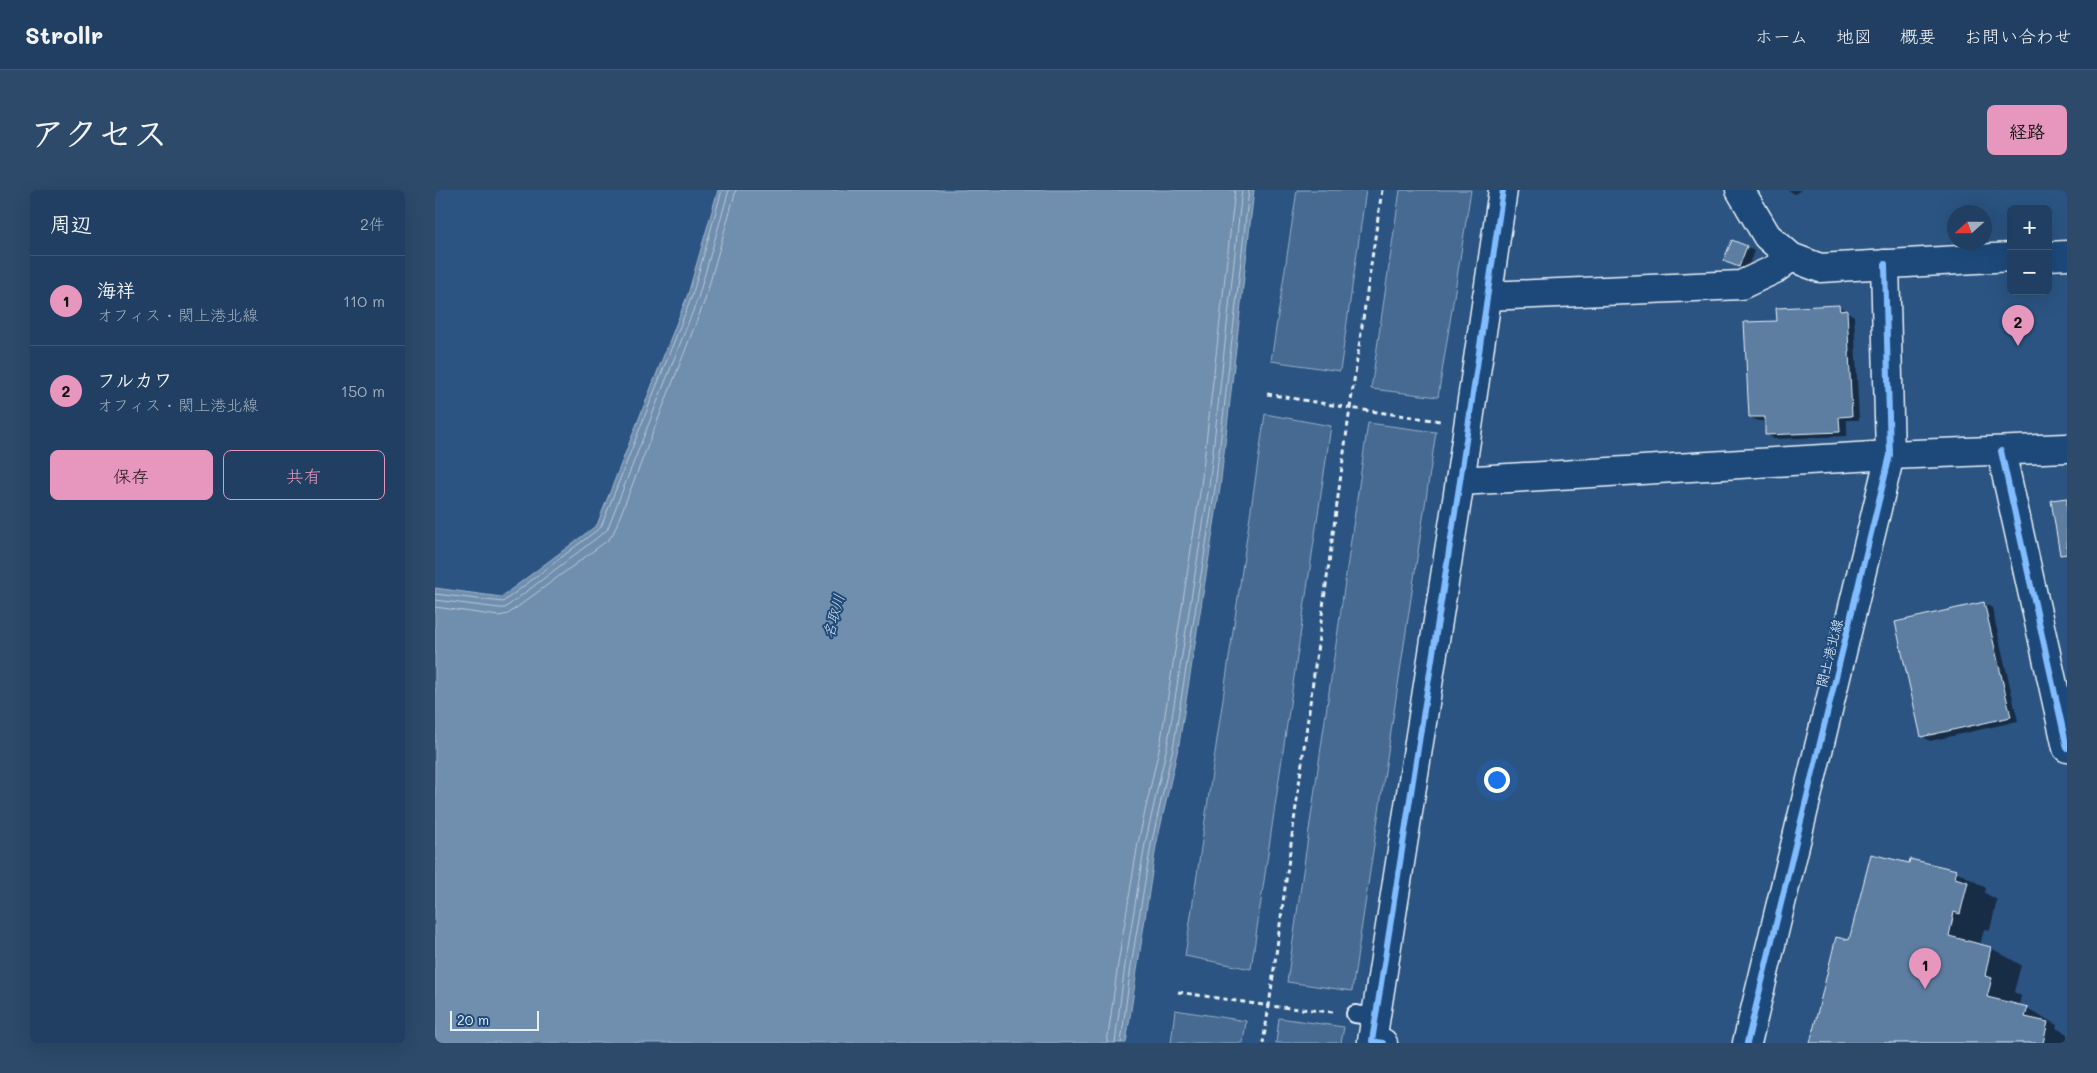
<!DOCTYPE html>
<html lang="ja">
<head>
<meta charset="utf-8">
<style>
	:root { --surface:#203f62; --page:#2d4a6b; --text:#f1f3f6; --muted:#a2afbe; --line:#3d5877; --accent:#e797bd }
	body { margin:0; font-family:Mali,"Klee One",sans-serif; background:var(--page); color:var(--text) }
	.controls { position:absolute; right:15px; top:15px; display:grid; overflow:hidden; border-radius:8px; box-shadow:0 5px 20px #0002 }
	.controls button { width:45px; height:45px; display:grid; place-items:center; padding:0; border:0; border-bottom:1px solid var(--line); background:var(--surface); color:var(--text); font:25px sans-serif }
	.compass { position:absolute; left:1512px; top:15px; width:45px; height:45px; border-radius:50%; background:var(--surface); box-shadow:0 5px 20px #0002; rotate:249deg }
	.scale { position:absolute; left:15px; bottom:12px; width:89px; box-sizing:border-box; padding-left:5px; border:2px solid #e8f1f8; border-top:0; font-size:14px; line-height:18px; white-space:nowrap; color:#e8f1f8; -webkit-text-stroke:4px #1f4a7a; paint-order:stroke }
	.you { position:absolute; left:1061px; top:589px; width:18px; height:18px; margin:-12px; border:4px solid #fff; border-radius:50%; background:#1a73e8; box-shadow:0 0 0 8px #1a73e833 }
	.badge { display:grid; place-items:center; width:32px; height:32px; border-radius:50%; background:var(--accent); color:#111; font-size:16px; font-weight:700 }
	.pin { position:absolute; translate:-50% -41px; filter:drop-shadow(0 1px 2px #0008) }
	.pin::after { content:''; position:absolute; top:26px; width:18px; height:15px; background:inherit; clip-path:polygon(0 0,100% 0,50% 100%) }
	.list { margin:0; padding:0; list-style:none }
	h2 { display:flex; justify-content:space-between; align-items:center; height:65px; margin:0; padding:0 20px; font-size:21px }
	h2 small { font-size:16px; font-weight:400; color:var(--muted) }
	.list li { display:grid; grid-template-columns:32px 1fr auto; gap:15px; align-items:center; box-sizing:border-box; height:90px; padding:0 20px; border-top:1px solid var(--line) }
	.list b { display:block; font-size:19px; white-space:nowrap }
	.list p { margin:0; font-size:16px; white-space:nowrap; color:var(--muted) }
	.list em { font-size:16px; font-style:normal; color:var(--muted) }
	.actions { display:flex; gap:10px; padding:15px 20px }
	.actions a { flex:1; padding:11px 0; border:1px solid var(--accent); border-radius:8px; text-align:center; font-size:18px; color:var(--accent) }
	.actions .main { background:var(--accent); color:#111 }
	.map { position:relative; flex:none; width:1632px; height:853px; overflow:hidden; border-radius:8px }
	header { display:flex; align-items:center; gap:30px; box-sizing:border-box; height:70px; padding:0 25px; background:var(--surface); border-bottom:1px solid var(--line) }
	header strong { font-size:24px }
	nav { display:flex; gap:28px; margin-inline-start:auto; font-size:18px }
	.intro { display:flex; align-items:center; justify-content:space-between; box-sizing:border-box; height:120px; padding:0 30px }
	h1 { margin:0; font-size:35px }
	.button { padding:12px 22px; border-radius:8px; background:var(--accent); color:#111; font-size:18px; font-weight:700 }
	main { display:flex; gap:30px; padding:0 30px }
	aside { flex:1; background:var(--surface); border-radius:8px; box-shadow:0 5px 20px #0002 }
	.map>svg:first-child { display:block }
	.green { fill:#476b93; stroke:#98aec6 }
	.water { fill:#708ead; stroke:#a0b6cb }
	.shadow { fill:#0007 }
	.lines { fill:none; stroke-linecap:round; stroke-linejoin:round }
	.shore { stroke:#b8c9da; stroke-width:1 }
	.building { fill:#5d7da1; stroke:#e8f1f8 }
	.lane-casing { stroke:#e8f1f8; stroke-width:20 }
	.street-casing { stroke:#e8f1f8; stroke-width:31 }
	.secondary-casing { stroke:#e8f1f8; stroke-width:31 }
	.path { stroke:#e8f1f8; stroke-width:3; stroke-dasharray:5 4; stroke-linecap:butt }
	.lane { stroke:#1f4a7a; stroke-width:16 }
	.street { stroke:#1f4a7a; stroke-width:28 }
	.secondary { stroke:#1f4a7a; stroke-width:28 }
	.cycleway-casing { stroke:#1f4a7a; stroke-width:9 }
	.cycleway { stroke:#80bcff; stroke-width:6 }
	.labels { text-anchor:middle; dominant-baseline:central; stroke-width:4; stroke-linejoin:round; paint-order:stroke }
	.street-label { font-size:14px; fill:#e8f1f8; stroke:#1f4a7a }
	.water-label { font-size:15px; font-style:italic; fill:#d0dde9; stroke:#1f4a7a }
</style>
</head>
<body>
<header>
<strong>Strollr</strong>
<nav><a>ホーム</a><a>地図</a><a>概要</a><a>お問い合わせ</a></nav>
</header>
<div class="intro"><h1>アクセス</h1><a class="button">経路</a></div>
<main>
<aside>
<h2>周辺<small>2件</small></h2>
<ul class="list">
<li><span class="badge">1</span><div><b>海祥</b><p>オフィス · 閖上港北線</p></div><em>110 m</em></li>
<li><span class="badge">2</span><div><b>フルカワ</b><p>オフィス · 閖上港北線</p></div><em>150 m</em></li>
</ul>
<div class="actions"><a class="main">保存</a><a>共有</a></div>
</aside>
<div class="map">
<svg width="1632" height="853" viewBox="0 0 1632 853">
	<rect width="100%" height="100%" fill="#2b5482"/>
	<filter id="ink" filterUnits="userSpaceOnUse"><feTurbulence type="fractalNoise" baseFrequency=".02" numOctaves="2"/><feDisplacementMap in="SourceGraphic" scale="10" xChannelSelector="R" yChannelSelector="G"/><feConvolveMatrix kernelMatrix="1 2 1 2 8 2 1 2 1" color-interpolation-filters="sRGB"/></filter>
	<g filter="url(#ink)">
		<!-- green -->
		<g class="green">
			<path d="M862,0H931L905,181L836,171Z"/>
			<path d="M965,0H1036L1003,207L936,199Z"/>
			<path d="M830,224L896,236L816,779L750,766Z"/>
			<path d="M933,233L1001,242L917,801L852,792Z"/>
			<path d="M740,820L811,831L808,853H736Z"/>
			<path d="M844,828L909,837L906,853H841Z"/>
		</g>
		<!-- water -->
		<path class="water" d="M283,0H819L785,298L744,554L721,656L691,853H0V398L66,407L162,335L253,104Z"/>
		<!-- shadow -->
		<g class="shadow">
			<path d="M1353,0H1366L1360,4Z"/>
			<path d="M1311,57L1319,61L1312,80L1290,70Z"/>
			<path d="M1404,116L1419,126L1424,230H1412V246L1339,249L1332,244L1331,231H1323L1315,227L1343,132Z"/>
			<path d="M1549,413L1557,418L1583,531L1495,551L1487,546Z"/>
			<path d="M1475,675L1521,681L1551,698L1550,703L1562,710L1555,740L1549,739L1545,756L1556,758L1586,775L1579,802L1586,806L1584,816L1592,818L1622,835L1621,838L1632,844V853H1376Z"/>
		</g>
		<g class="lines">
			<!-- shore -->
			<g class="shore">
				<path d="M0,404L68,412L166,337L257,106L287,0"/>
				<path d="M0,410L64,418H70L172,340L263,108L294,0"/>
				<path d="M0,417L64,426L73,424L173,350L178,344L270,110L301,0"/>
				<path d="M672,853L683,774L703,653L726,550L766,296L800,0"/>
				<path d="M680,853L690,775L710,654L733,552L774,297L807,0"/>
				<path d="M686,853L696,776L716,655L739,553L780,298L814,0"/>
			</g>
		</g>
		<!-- building -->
		<g class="building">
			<path d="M1297,50L1312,56L1304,77L1288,71Z"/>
			<path d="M1404,115L1405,121L1412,120L1417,226L1404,227L1405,242L1330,245V227H1314L1309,132L1342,131L1341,118Z"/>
			<path d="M1632,308V364L1625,365L1616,310Z"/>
			<path d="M1549,412L1576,527L1486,547L1460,432Z"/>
			<path d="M1436,664L1474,673L1475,669L1522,680L1520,688L1533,692L1525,724L1519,722L1514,746L1556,757L1550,786L1557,788L1552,807L1593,817L1590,827L1613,832L1608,853H1375L1401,747L1414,750Z"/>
		</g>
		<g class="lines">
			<defs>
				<path id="lane" d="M920,824L941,827"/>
				<g id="street">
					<path d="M1052,106L1306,95L1340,79L1356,67"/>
					<path d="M1566,261L1632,558"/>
					<path d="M1025,291L1455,265L1632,258"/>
					<path d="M948,853L937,851L1025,291L1068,0"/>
				</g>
				<g id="secondary">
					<path d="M1305,0L1332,46L1356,67L1385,78L1576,67"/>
					<path d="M1613,66L1632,65"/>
					<path d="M1312,853L1455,265L1450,74"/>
				</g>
			</defs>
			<!-- lane casing -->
			<use href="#lane" class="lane-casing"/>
			<!-- street casing -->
			<use href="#street" class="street-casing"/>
			<!-- secondary casing -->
			<use href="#secondary" class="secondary-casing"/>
			<!-- path -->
			<g class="path">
				<path d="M947,0L915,218L1005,231"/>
				<path d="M832,204L915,218L834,816L898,822"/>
				<path d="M743,802L834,816L828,853"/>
			</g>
			<!-- lane -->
			<use href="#lane" class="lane"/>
			<!-- street -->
			<use href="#street" class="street"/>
			<!-- secondary -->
			<use href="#secondary" class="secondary"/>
			<defs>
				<g id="cycleway">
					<path d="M1566,261L1632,558"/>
					<path d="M948,853L937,851L1025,291L1068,0"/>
					<path d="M1312,853L1455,265L1450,74"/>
				</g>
			</defs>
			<!-- cycleway casing -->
			<use href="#cycleway" class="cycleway-casing"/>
			<!-- cycleway -->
			<use href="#cycleway" class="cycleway"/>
		</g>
	</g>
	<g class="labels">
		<!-- street labels -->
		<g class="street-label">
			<text transform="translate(1394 463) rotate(-76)">閖上港北線</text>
		</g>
		<!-- water labels -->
		<g class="water-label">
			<text transform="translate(398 426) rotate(-75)">名取川</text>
		</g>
	</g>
</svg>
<div class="controls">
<button>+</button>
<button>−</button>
</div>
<svg class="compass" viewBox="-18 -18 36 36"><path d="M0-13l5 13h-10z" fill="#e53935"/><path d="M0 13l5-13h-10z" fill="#a2afbe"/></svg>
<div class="scale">20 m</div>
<div class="you"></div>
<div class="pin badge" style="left:1490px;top:799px">1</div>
<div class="pin badge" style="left:1583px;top:156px">2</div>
</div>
</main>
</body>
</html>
